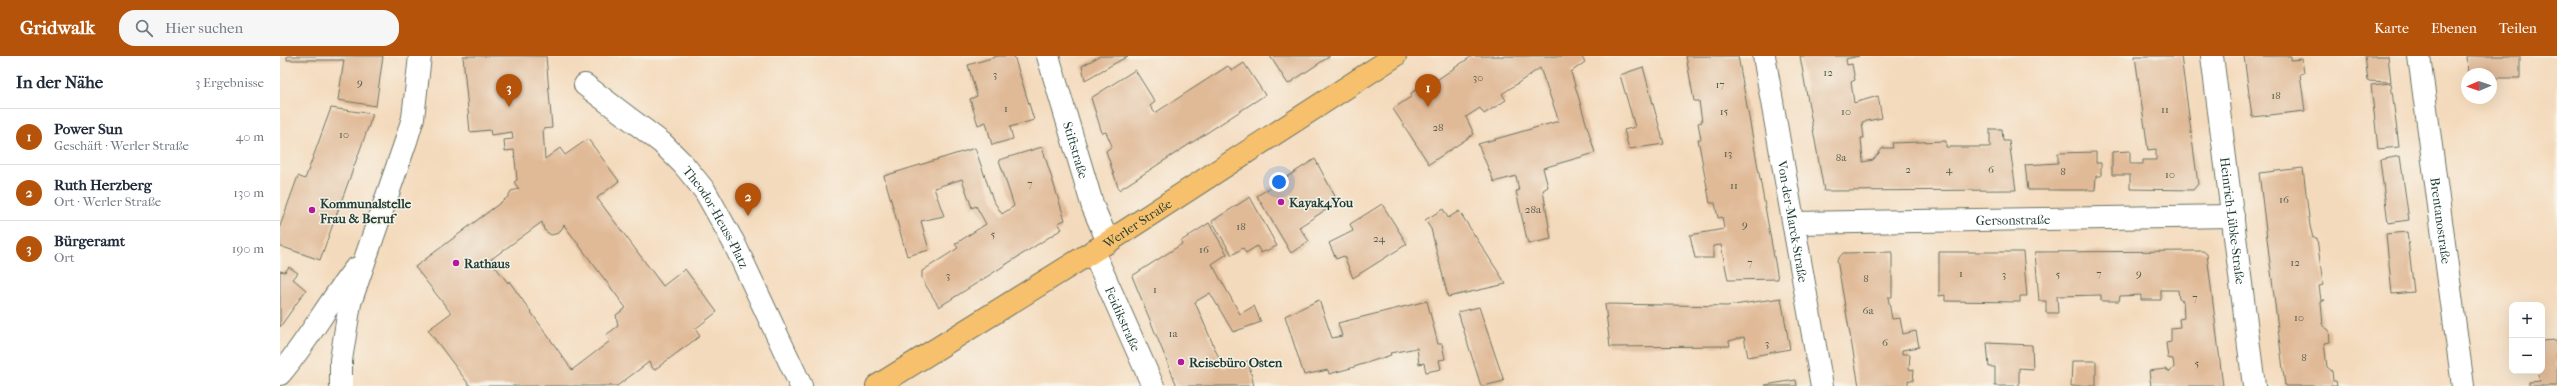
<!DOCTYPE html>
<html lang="de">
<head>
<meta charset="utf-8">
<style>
	:root { --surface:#fff; --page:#f6f6f7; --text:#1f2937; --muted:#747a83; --line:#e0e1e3; --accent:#b45309 }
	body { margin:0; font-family:"IM FELL French Canon",serif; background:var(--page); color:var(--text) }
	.controls { position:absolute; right:12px; bottom:12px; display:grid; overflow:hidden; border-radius:8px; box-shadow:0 4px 16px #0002 }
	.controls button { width:36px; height:36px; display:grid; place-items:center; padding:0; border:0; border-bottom:1px solid var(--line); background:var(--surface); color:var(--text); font:20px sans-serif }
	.compass { position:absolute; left:2181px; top:12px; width:36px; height:36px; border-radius:50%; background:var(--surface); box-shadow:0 4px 16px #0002; rotate:268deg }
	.you { position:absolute; left:999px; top:126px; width:14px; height:14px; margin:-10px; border:3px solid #fff; border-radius:50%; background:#1a73e8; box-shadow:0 0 0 6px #1a73e833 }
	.badge { display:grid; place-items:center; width:26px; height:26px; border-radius:50%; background:var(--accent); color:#fff; font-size:13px; font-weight:700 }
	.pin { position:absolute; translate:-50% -33px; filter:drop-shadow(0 1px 2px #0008) }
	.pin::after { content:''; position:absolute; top:21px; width:14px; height:12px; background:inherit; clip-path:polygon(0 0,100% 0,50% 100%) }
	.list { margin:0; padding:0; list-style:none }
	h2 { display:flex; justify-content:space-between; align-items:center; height:52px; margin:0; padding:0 16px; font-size:17px }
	h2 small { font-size:13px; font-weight:400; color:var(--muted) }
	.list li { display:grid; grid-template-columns:26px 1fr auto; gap:12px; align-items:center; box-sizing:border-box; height:56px; padding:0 16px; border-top:1px solid var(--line) }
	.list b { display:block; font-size:15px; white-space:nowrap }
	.list p { margin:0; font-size:13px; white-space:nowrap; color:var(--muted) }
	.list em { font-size:13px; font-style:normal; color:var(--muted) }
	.icon { flex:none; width:22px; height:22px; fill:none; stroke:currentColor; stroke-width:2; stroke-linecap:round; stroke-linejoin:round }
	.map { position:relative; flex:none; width:2277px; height:330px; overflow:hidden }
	header { display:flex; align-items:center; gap:24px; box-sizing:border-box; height:56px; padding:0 20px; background:var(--accent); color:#fff }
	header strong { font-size:19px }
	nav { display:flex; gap:22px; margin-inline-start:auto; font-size:14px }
	.search { width:280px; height:36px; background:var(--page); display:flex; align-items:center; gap:10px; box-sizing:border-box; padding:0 14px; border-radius:16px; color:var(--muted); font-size:15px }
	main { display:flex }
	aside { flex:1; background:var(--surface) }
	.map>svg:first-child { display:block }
	.building { fill:#e0b996; fill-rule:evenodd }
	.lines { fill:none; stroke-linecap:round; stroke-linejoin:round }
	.minor-casing { stroke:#6a7464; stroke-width:24 }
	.major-casing { stroke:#6a7464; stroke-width:24 }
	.minor { stroke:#fff; stroke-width:22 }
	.major { stroke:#f7c06c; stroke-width:22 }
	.poi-dot { fill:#b5179e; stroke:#f7f3e8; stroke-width:1.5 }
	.labels { text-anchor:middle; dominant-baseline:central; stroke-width:3; stroke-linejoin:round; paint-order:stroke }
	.number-label { font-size:11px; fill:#4f5c4c }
	.street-label { font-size:13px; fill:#1f3d34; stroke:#f7f3e8 }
	.poi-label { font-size:13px; font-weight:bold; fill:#1f3d34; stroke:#f7f3e8; text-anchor:start }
</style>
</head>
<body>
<header>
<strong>Gridwalk</strong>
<div class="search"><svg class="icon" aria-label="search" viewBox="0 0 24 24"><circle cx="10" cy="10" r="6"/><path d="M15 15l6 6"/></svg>Hier suchen</div>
<nav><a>Karte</a><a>Ebenen</a><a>Teilen</a></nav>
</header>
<main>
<aside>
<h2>In der Nähe<small>3 Ergebnisse</small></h2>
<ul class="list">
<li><span class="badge">1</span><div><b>Power Sun</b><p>Geschäft · Werler Straße</p></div><em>40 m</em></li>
<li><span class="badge">2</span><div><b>Ruth Herzberg</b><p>Ort · Werler Straße</p></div><em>130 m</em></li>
<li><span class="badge">3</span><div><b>Bürgeramt</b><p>Ort</p></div><em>190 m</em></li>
</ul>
</aside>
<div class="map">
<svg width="2277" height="330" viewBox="0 0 2277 330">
	<rect width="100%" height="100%" fill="#f7f3e8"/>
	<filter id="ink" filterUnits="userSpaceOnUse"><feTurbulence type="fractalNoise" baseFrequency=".025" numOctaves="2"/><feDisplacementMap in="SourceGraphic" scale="8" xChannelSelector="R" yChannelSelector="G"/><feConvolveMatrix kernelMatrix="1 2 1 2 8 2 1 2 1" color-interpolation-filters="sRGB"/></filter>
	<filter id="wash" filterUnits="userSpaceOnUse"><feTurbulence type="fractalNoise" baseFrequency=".012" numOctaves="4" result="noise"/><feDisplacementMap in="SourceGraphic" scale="16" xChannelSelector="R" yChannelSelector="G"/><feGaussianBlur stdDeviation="0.9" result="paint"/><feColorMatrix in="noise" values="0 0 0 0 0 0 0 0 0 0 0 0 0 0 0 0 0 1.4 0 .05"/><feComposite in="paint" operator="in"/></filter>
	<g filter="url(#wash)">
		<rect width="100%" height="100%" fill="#f4dabc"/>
		<g id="blocks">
			<!-- building -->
			<g class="building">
				<path d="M7,0H103L96,50L58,44L64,4H7Z"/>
				<path d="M183,0H266L272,72L263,73L265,103L280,92L285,99L308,83L339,125L317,142L383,230L405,213L437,256L415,273L420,280L374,314L369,306L337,330H190L148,274L171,257L135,211L228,141L231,135L239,133L234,126L237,124L234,94L225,95L224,84L233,83L232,76L211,79L210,74L190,76ZM262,166L264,174L271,179L279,177L284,169L346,252L336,259L338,270L326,279L330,285L292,314L229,225L228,227L210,204Z"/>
				<path d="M718,0H734L754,64L730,71L733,83L712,89L706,66L698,69L690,43L697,40L688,9Z"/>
				<path d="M820,0H848L805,24L802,10Z"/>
				<path d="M990,0H1050L1008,28Z"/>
				<path d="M1192,0H1301L1305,6L1291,16L1315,97L1263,112L1268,131L1263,134L1271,183L1248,188L1236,135H1239L1236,120L1214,126L1198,88L1279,65L1260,12L1222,38L1226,44L1204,58L1200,52L1186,61L1194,78L1149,108L1113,53L1132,40L1130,38L1140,31L1142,34Z"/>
				<path d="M1406,0H1458L1498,223L1448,224L1441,189L1433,190V202H1415L1410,179L1444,173L1442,161L1438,162L1435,147H1430L1418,83H1421L1418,67L1422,66L1419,45H1414Z"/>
				<path d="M1520,0H1579L1566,3L1567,9L1572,8L1575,24L1571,26L1574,47L1598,40L1602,62L1582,66L1584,82H1581L1583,106L1593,104L1603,92H1613L1612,87L1666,85V91H1710V73H1722L1723,85H1729L1736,134L1544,135Z"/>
				<path d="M1855,0H1901L1918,128L1913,134L1850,133V119H1832V96L1850,95V108H1863V104H1876V93L1868,94Z"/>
				<path d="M1964,0H2011V4L2022,3L2024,17L2020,18L2025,55L1972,61Z"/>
				<path d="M2085,0H2108L2111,26L2088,25Z"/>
				<path d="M2187,0H2240V22H2211V18H2188Z"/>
				<path d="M964,7L985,39L839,134L826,95L832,90L826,76L822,77L811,42L855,14L875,46L870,50L875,57L948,10L952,15Z"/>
				<path d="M1363,11L1384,88L1349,93L1344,74L1355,71L1340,19Z"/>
				<path d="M2111,27L2119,91L2098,93L2091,29Z"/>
				<path d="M51,52L93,58L40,204L0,190V170L18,120L25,123Z"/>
				<path d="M762,91L785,164L778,167L782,173L659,251L642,223V215L678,192L675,188L706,168L696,150L692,152L682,123L654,132L664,160L641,165L649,194L627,200L604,120L695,92L713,144L722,158L734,150L719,104Z"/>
				<path d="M1816,96V107H1821V120H1816L1815,134H1748L1745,109L1778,107V97Z"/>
				<path d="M2120,100L2129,164L2108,167L2100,104Z"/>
				<path d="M1035,103L1058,146L1019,171L1029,185L1011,197L977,140Z"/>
				<path d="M2023,112L2030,170L2033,182H2037L2043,229L2039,230L2041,244H2045L2041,246L2043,270L2049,274L2050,286L2044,287L2047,311L2052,315L2053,325H2056L2057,330H2005L1979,117Z"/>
				<path d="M970,141L997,190L981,197L977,190L966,197L963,192L952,199L932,165Z"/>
				<path d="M1102,148L1127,188L1073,222L1064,200L1056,203L1049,187L1073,175L1070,168Z"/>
				<path d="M1163,153L1168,162L1179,155L1226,228L1168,241L1151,173L1145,164Z"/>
				<path d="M929,167L947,198L932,208L960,258L974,250L981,266L953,276L930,237L915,246L943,312L968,305L974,330H897L852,220L902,188L901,185Z"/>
				<path d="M2127,176L2134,236L2112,238L2106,178Z"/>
				<path d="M1923,195L1927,198L1943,330H1871L1869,315L1885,313L1890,316L1894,311L1893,303L1888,302L1886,287L1891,286V272L1900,271L1899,263L1904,262L1903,245L1899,243L1898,234H1881V244H1861V239L1840,240L1839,245H1821V239L1777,240L1778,257H1766V245H1759L1755,196Z"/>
				<path d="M1612,196V241H1608L1612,263L1620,262L1623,278L1636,275L1639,291L1622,294V298H1630L1629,313L1634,314L1633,325L1628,324V330H1579L1557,204L1563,197Z"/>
				<path d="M1659,196H1743L1747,240H1740V246L1665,245V239L1659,240Z"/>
				<path d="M9,211L18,217L13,223L26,234L0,271V215L5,216Z"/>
				<path d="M1501,242L1510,293L1468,301L1464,281L1449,285L1450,290L1330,291L1325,248L1447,250Z"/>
				<path d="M1039,244L1052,282L1062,280L1058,267L1147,245L1158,288H1162L1165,303L1159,304L1161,313L1146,316L1144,307L1139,308L1137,292L1110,297L1111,299L1071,312L1049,318L1048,314L1024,319L1005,260Z"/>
				<path d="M1199,251L1224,325L1203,330H1201L1178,256Z"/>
				<path d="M2277,284V330H2249V326L2260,325L2258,315H2262V285Z"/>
				<path d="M1707,287L1752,289L1753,313L1739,312V330H1715V311H1709Z"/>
				<path d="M1792,305H1816V330H1791Z"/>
				<path d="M1516,324L1517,330H1486L1485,329Z"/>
			</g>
		</g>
	</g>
	<g filter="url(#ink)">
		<use href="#blocks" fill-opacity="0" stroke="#6a7464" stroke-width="1"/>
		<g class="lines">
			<defs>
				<g id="minor">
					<path id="s1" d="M768,0L813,151L828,186"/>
					<path id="s2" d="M1484,0L1542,330"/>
					<path id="s3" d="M1932,0L1974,330"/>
					<path id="s4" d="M2139,0L2183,330"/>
					<path id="s5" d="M305,29L382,87L403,108L425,135L454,187L521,330"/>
					<path id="s6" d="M1514,167L1953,160"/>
					<path id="s7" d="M813,195L873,330"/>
					<path d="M0,318C28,285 48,247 75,213"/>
					<path d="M61,330V304L70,247L126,85L133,62L140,0"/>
				</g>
				<g id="major">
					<path id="s8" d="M597,330L828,186L1115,0"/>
				</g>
			</defs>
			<!-- minor casing -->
			<use href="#minor" class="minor-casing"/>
			<!-- major casing -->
			<use href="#major" class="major-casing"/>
			<!-- minor -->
			<use href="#minor" class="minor"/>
			<!-- major -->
			<use href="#major" class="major"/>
		</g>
	</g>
	<!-- markers -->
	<g class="poi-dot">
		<circle cx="1001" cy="146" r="4"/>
		<circle cx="32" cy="154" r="4"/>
		<circle cx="176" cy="207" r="4"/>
		<circle cx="901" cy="306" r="4"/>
	</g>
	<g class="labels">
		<!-- number labels -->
		<g class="number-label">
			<text x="1548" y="16">12</text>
			<text x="715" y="18">3</text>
			<text x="1198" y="21">30</text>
			<text x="80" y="26">9</text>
			<text x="1440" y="28">17</text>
			<text x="1996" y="39">18</text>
			<text x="726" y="52">1</text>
			<text x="1885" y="53">11</text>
			<text x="1444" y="55">15</text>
			<text x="1566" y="55">10</text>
			<text x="1158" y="71">28</text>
			<text x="64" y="78">10</text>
			<text x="1448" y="97">13</text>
			<text x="1561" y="101">8a</text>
			<text x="1628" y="113">2</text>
			<text x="1669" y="113">4</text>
			<text x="1711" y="113">6</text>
			<text x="1783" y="115">8</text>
			<text x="1890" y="118">10</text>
			<text x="750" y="127">7</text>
			<text x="1454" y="129">11</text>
			<text x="2004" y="143">16</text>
			<text x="1253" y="153">28a</text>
			<text x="1465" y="168">9</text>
			<text x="961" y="170">18</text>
			<text x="713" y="178">5</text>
			<text x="1099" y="182">24</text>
			<text x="924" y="193">16</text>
			<text x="1470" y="206">7</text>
			<text x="2015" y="206">12</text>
			<text x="1681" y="217">1</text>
			<text x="1819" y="217">7</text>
			<text x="1859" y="217">9</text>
			<text x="1724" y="218">3</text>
			<text x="1778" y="218">5</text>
			<text x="668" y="219">3</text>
			<text x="1586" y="222">8</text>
			<text x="875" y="233">1</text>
			<text x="1915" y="241">7</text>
			<text x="1588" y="254">6a</text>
			<text x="2019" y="261">10</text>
			<text x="893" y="277">1a</text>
			<text x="1605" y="286">6</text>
			<text x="1487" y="287">3</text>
			<text x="2024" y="301">8</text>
			<text x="1917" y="307">5</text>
		</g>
		<!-- street labels -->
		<g class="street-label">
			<text stroke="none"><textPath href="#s1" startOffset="98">Stiftstraße</textPath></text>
			<text stroke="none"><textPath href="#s5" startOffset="189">Theodor-Heuss-Platz</textPath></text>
			<text stroke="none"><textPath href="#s6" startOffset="219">Gersonstraße</textPath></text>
			<text stroke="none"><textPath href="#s2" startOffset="168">Von-der-Marck-Straße</textPath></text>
			<text stroke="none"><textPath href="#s3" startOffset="166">Heinrich-Lübke-Straße</textPath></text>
			<text stroke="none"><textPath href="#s4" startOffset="166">Brentanostraße</textPath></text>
			<text stroke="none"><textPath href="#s8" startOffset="307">Werler Straße</textPath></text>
			<text stroke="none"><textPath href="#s7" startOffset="74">Feidikstraße</textPath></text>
		</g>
		<!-- poi labels -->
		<g class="poi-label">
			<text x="1009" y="146">Kayak4You</text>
			<text x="40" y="147">Kommunalstelle<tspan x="40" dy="15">Frau &amp; Beruf</tspan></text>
			<text x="184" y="207">Rathaus</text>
			<text x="909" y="306">Reisebüro Osten</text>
		</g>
	</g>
</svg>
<div class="controls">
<button>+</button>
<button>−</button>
</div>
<svg class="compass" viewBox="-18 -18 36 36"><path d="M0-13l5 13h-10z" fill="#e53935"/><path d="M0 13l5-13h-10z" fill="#747a83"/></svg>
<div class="you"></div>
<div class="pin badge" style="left:1148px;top:51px">1</div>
<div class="pin badge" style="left:468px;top:160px">2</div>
<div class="pin badge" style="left:229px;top:51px">3</div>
</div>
</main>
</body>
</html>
